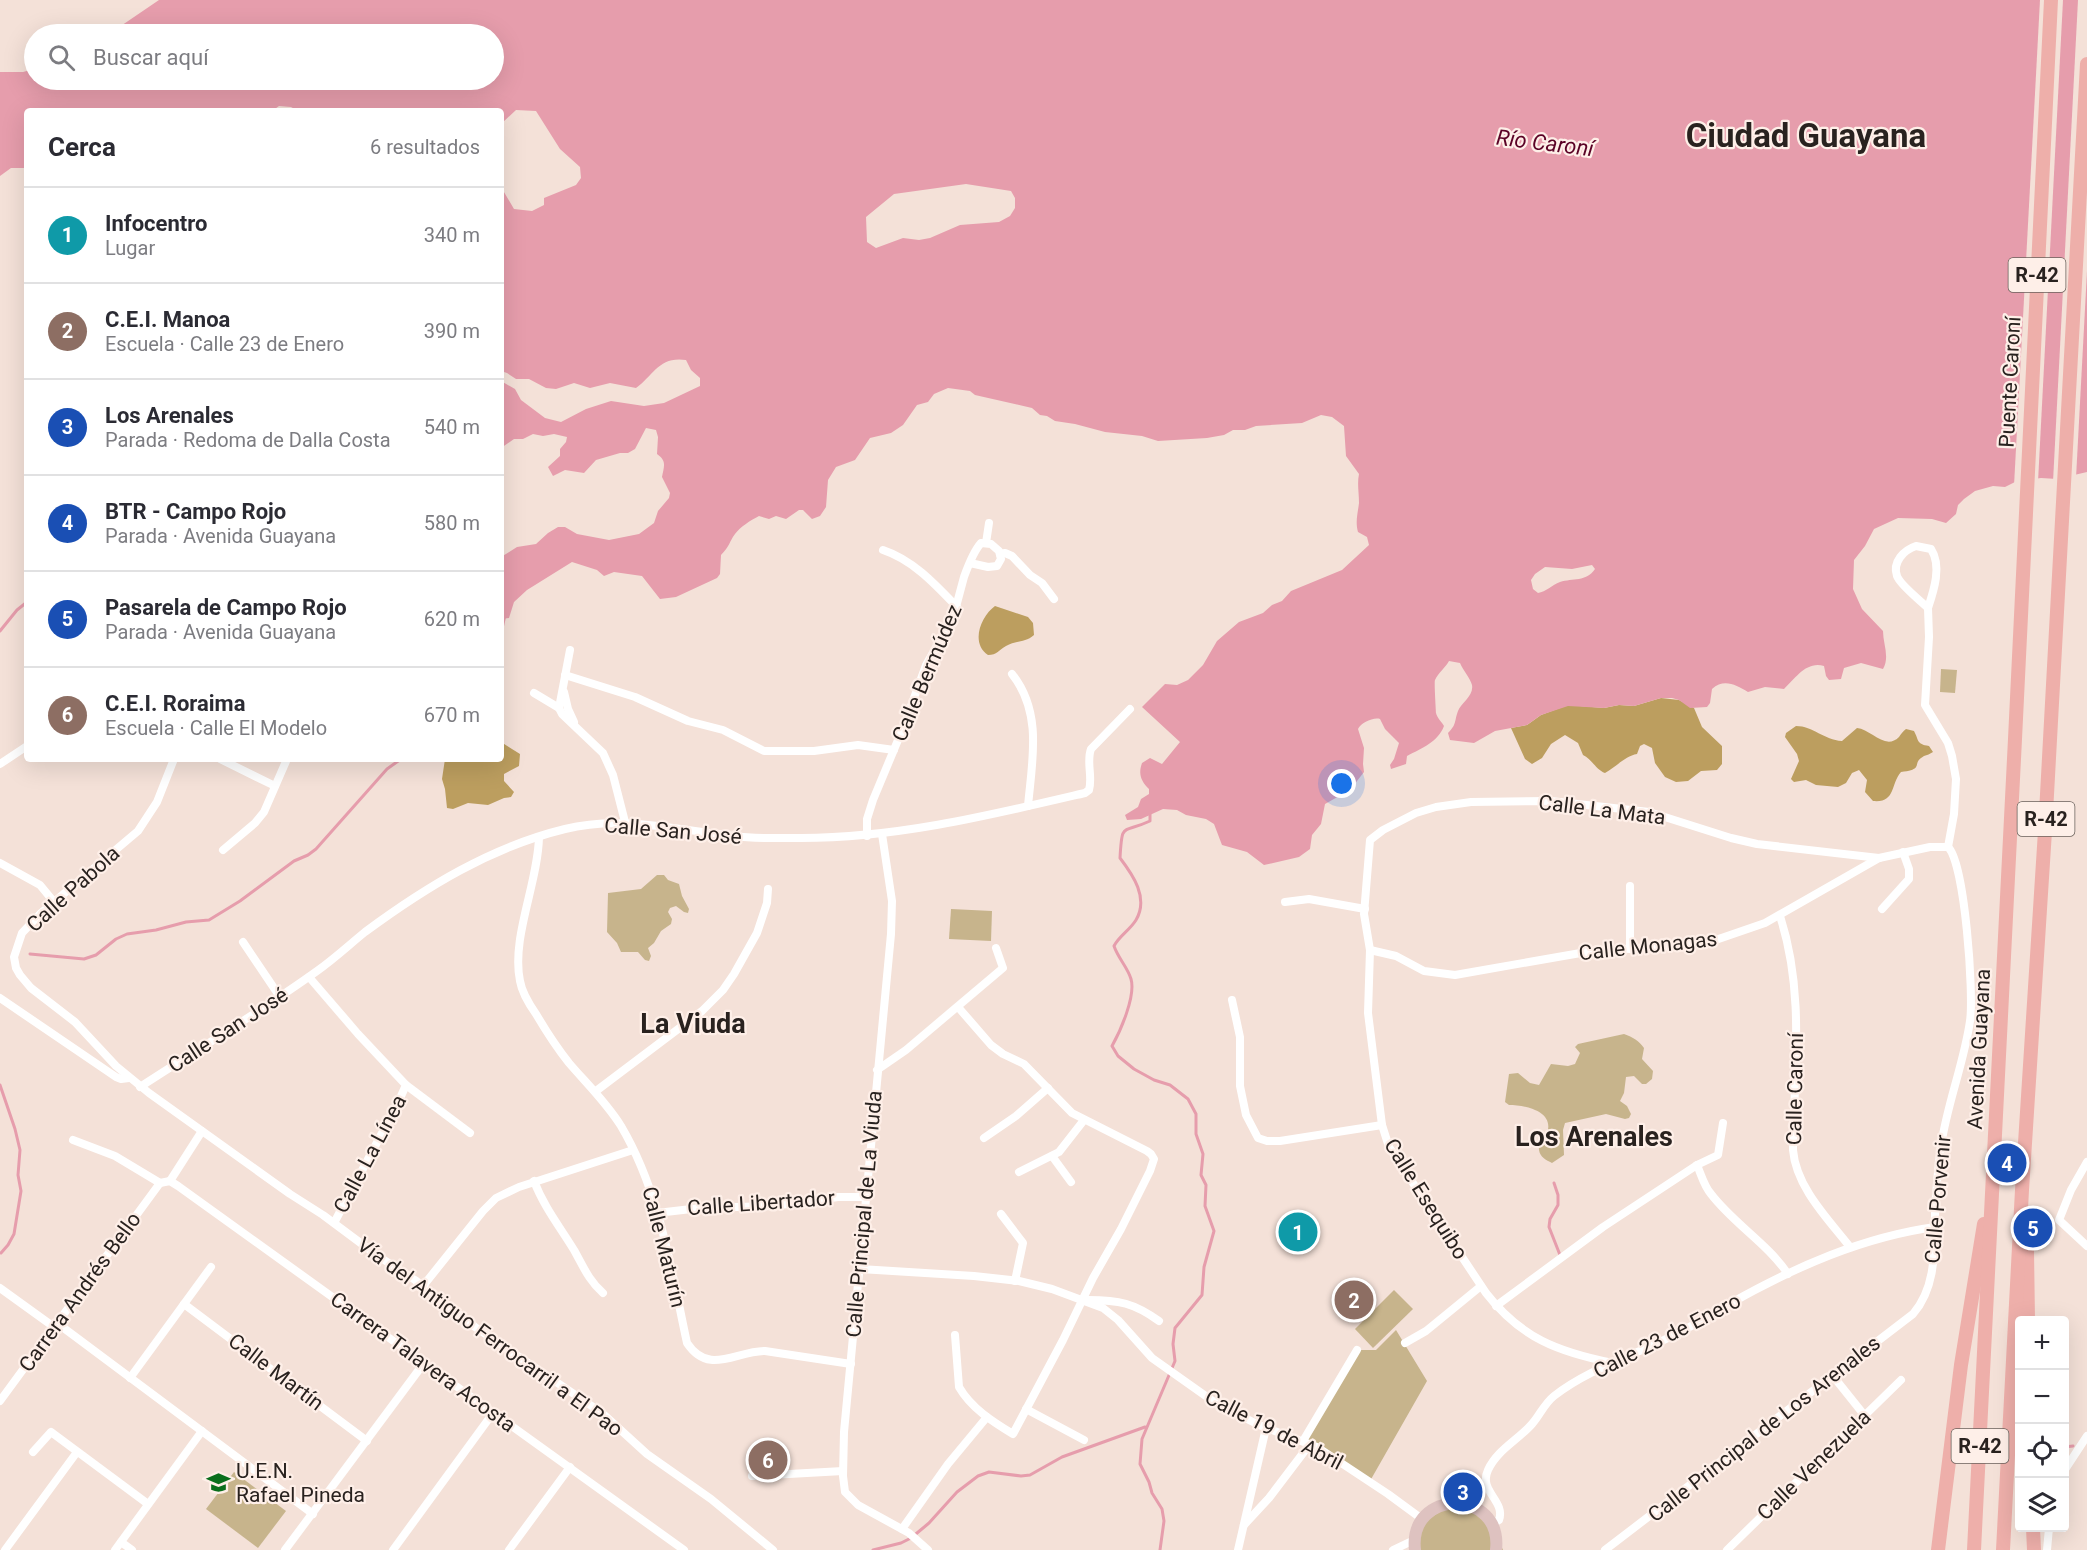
<!DOCTYPE html>
<html lang="es">
<head>
<meta charset="utf-8">
<style>
	:root { --surface:#fff; --page:#f2f2f3; --text:#2b2b33; --muted:#7c7c81; --line:#e1e1e2; --accent:#0a6e1c }
	body { margin:0; font-family:Roboto,sans-serif; background:var(--page); color:var(--text) }
	.controls { position:absolute; right:18px; bottom:18px; display:grid; overflow:hidden; border-radius:6px; box-shadow:0 6px 24px #0002 }
	.controls button { width:54px; height:54px; display:grid; place-items:center; padding:0; border:0; border-bottom:2px solid var(--line); background:var(--surface); color:var(--text); font:30px sans-serif }
	.you { position:absolute; left:1342px; top:784px; width:21px; height:21px; margin:-15px; border:4px solid #fff; border-radius:50%; background:#1a73e8; box-shadow:0 0 0 9px #1a73e833 }
	.badge { display:grid; place-items:center; width:39px; height:39px; border-radius:50%; background:var(--accent); color:#fff; font-size:20px; font-weight:700 }
	.pin { position:absolute; translate:-50% -50%; border:3px solid #fff; box-shadow:0 2px 6px #0006 }
	.list { margin:0; padding:0; list-style:none }
	h2 { display:flex; justify-content:space-between; align-items:center; height:78px; margin:0; padding:0 24px; font-size:26px }
	h2 small { font-size:20px; font-weight:400; color:var(--muted) }
	.list li { display:grid; grid-template-columns:39px 1fr auto; gap:18px; align-items:center; box-sizing:border-box; height:96px; padding:0 24px; border-top:2px solid var(--line) }
	.list b { display:block; font-size:22px; white-space:nowrap }
	.list p { margin:0; font-size:20px; white-space:nowrap; color:var(--muted) }
	.list em { font-size:20px; font-style:normal; color:var(--muted) }
	.icon { flex:none; width:33px; height:33px; fill:none; stroke:currentColor; stroke-width:2; stroke-linecap:round; stroke-linejoin:round }
	.map { position:relative; flex:none; width:2087px; height:1550px; overflow:hidden }
	.search { position:absolute; background:var(--surface); box-shadow:0 6px 24px #0002; left:24px; top:24px; width:480px; height:66px; display:flex; align-items:center; gap:15px; box-sizing:border-box; padding:0 21px; border-radius:33px; color:var(--muted); font-size:22px }
	.panel { position:absolute; background:var(--surface); box-shadow:0 6px 24px #0002; left:24px; top:108px; width:480px; height:654px; border-radius:6px }
	.map>svg:first-child { display:block }
	.green { fill:#c7b48c }
	.forest { fill:#bc9e5f }
	.water { fill:#e69dac; fill-rule:evenodd }
	.pier { fill:#f4e1d8 }
	.lines { fill:none; stroke-linecap:round; stroke-linejoin:round }
	.stream { stroke:#e69dac; stroke-width:3 }
	.street { stroke:#fff; stroke-width:8 }
	.secondary { stroke:#dec2c0; stroke-width:12 }
	.primary { stroke:#eeafaa; stroke-width:14 }
	.labels { text-anchor:middle; dominant-baseline:central; stroke-width:4.5; stroke-linejoin:round; paint-order:stroke }
	.shield { fill:#feefe8; stroke:#69605b; stroke-width:1.5 }
	.shield-label { font-size:20px; font-weight:bold; fill:#29221f }
	.street-label { font-size:21px; fill:#29221f; stroke:#feefe8 }
	.poi-label { font-size:21px; fill:#29221f; stroke:#feefe8; text-anchor:start }
	.water-label { font-size:22px; font-style:italic; fill:#5b0226; stroke:#feefe8 }
	.district-label { font-size:27px; font-weight:bold; fill:#29221f; stroke:#feefe8 }
	.town-label { font-size:33px; font-weight:bold; fill:#29221f; stroke:#feefe8 }
</style>
</head>
<body>
<div class="map">
<svg width="2087" height="1550" viewBox="0 0 2087 1550">
	<rect width="100%" height="100%" fill="#f4e1d8"/>
	<!-- green -->
	<g class="green">
		<path d="M1941,669L1957,670L1955,693L1940,692Z"/>
		<path d="M657,875H664L668,880L679,884L682,896L689,909L688,913L684,912L676,906L670,908L668,912L672,919L671,924L661,931L654,943L648,948L651,956L649,961L645,960L638,952H621L617,943L607,932L608,893L641,889Z"/>
		<path d="M951,909L992,911L991,941L949,939Z"/>
		<path d="M1624,1034C1633,1037 1639,1041 1644,1048L1642,1059L1653,1071L1652,1079L1646,1084H1642L1634,1076L1626,1077L1624,1093L1620,1101L1627,1106L1631,1114L1629,1118L1625,1119L1606,1114L1565,1123L1563,1130L1564,1155L1552,1163C1546,1160 1540,1157 1539,1150C1538,1142 1544,1140 1547,1133C1555,1111 1524,1105 1509,1105L1505,1102L1509,1074L1518,1073L1530,1083L1539,1085L1551,1064L1568,1066L1575,1064L1580,1053L1575,1047L1578,1044Z"/>
		<path d="M1394,1290L1413,1309L1373,1348L1355,1329Z"/>
		<path d="M1396,1330L1427,1381L1370,1481L1304,1441L1357,1350H1376Z"/>
		<path d="M234,1472L286,1511L258,1548L206,1509Z"/>
		<path d="M1455,1502L1492,1524L1503,1550H1415L1418,1526Z"/>
	</g>
	<!-- forest -->
	<g class="forest">
		<path d="M995,606L1028,617L1033,623L1034,635C1025,643 1016,640 1006,646C999,650 997,655 988,655C970,643 981,616 995,606Z"/>
		<path d="M1661,698L1679,700L1694,708L1702,727L1722,746V764L1717,770L1701,771L1688,781L1676,782L1665,777L1655,763L1652,748L1644,744L1640,746L1637,754C1625,756 1616,767 1605,773C1596,770 1592,759 1583,755L1578,743L1565,735L1551,744L1542,758L1532,764L1525,759L1511,728L1527,725L1541,715L1568,705L1604,708L1619,705L1634,706Z"/>
		<path d="M1796,726C1813,726 1824,740 1842,741L1857,728C1871,729 1885,751 1899,737C1901,734 1903,731 1906,729L1914,731C1919,740 1916,744 1929,746L1933,752C1930,754 1927,755 1924,756C1910,764 1926,769 1901,772C1890,785 1896,803 1873,801L1865,792L1867,780L1859,770L1852,773L1846,783L1838,787L1816,785L1806,780L1794,782L1791,779L1799,761L1797,754L1785,737L1786,733Z"/>
		<path d="M501,742L520,754L519,766L504,774V781L514,792L511,797L504,798L488,805L468,803L453,809L447,808L445,789L442,779L445,759H501Z"/>
	</g>
	<!-- water -->
	<path class="water" d="M159,0H2087V472L2057,479L2041,478L2017,481L2005,487L1993,486L1975,491L1964,499L1958,505L1956,514L1946,523L1932,519L1898,518L1874,529L1865,546L1854,560L1853,589L1862,609L1883,631C1883,644 1890,657 1883,669L1861,663L1844,668L1841,679L1829,680L1826,676L1824,666C1806,661 1796,678 1784,689L1765,687L1748,692C1736,685 1724,678 1712,689L1710,703L1707,707L1690,708L1679,700L1672,698H1661L1634,706L1619,705L1604,708L1568,706L1541,715L1527,725L1495,731L1474,743L1450,740L1448,733C1457,724 1454,722 1458,711C1461,703 1474,696 1472,685C1470,678 1463,670 1460,663L1449,661C1446,667 1438,673 1435,680C1434,682 1436,710 1436,713C1437,718 1442,722 1444,726C1438,742 1422,748 1407,756L1406,764L1391,769L1390,765L1394,759L1399,743L1385,729L1380,719C1373,717 1361,723 1358,729L1364,748L1363,764L1364,772L1350,790L1325,804L1321,824L1312,835L1310,849L1299,857L1264,865L1247,852L1222,845L1214,824L1206,819L1186,815L1177,810L1163,809L1141,819L1127,820L1125,815L1138,807L1141,799L1149,794V789C1141,781 1138,774 1142,763L1150,758L1162,764L1180,742L1142,707L1165,684L1177,685L1188,680L1203,665L1217,641L1239,622L1263,613L1272,605L1282,601L1291,591L1342,570L1369,545L1367,537L1358,532C1355,522 1358,512 1359,503C1359,492 1357,484 1359,474L1346,456L1344,426L1332,417L1321,415L1302,423L1256,426L1245,430H1233L1224,435L1207,438L1158,441L1142,436L1105,432L1075,424L1055,421L1047,416L1040,415L1032,408L975,395L970,391L948,388L934,394L928,402L917,405L903,425L891,433L870,438L855,460L836,467L828,480L826,507L820,516L812,519L803,510H799L786,519L776,516L769,519L759,516C751,520 740,527 735,534C729,542 730,546 721,555L720,574L717,578L676,597L660,599L642,576L614,572L604,576L597,570L572,562L527,590L514,602L509,618L501,619V557L517,547L536,544L548,533L558,527H565L577,534L609,540L639,534L654,523L658,511L669,498L670,493L662,477C664,466 667,461 657,454L658,437L656,430L646,428L635,449L628,453H620L596,460L584,473L565,470L553,476L548,467L560,456V449L566,442L567,437L554,434L543,436L533,434L523,439H514L501,448V381L515,389L521,400L545,418L561,422L586,409L611,401L644,406L664,403L700,386V378L691,370L686,360C659,356 654,375 636,388L610,383L590,388L574,383L556,389L546,388L529,379H516L507,373L501,371V187L514,209L532,211L544,205V198L576,185L581,178L580,167L560,149L536,111L516,110L501,124V111H298L291,107L279,106L272,111H27V168H11L0,176V72H23L34,69V80H494V34H109ZM966,184L1011,191L1015,198V208L1010,216L999,222L960,225L930,238L919,240L903,238L876,248L867,242L866,217L894,194ZM1592,565L1595,569C1586,582 1573,578 1560,582C1552,585 1546,592 1538,593L1533,589L1531,580L1535,574L1545,567L1572,569Z"/>
	<!-- pier -->
	<g class="pier">
		<path d="M2040,0H2063L2038,482L2014,486Z"/>
		<path d="M2078,0H2087V271L2076,478L2053,482Z"/>
	</g>
	<g class="lines">
		<!-- stream -->
		<g class="stream">
			<path d="M0,631L17,610L27,602"/>
			<path d="M501,633L505,615"/>
			<path d="M1150,812V821C1122,834 1122,821 1120,858C1133,875 1149,898 1136,920C1130,930 1119,936 1114,946C1118,958 1128,968 1131,979C1136,996 1120,1032 1112,1046L1118,1056L1134,1069L1154,1080L1170,1085L1188,1099L1196,1114V1134L1203,1154L1201,1175L1206,1185L1205,1206L1214,1231L1204,1267L1202,1295L1175,1328L1173,1344L1175,1361L1142,1439L1140,1464L1149,1482L1152,1493L1162,1509L1164,1521L1160,1550"/>
			<path d="M30,954L84,959L96,955L116,939L127,934L156,930L186,922L209,920L240,901L294,861L308,855L316,849L387,769L401,759"/>
			<path d="M0,1085L15,1129L20,1150L18,1175L21,1191L14,1234L8,1245L1,1253"/>
			<path d="M1554,1183L1558,1195V1205L1550,1219L1549,1227L1560,1255"/>
			<path d="M2064,1447L2073,1446"/>
			<path d="M873,1550L901,1543L911,1538L929,1523L957,1492L978,1476L989,1472L1021,1476L1030,1475L1062,1457L1145,1427"/>
		</g>
		<!-- street -->
		<g class="street">
			<path d="M986,543L989,523"/>
			<path d="M1916,546L1931,549C1942,566 1934,590 1928,608C1921,601 1900,585 1897,576C1892,562 1904,550 1916,546Z"/>
			<path d="M883,550C913,560 935,584 957,607"/>
			<path d="M1000,554L1005,553L1012,556L1030,575L1042,583L1054,599"/>
			<path d="M1928,608L1929,637L1925,705L1948,743L1952,756L1956,779L1954,814L1948,847"/>
			<path d="M570,650L559,708L562,714L603,753L613,775L625,822"/>
			<path d="M1012,674C1043,713 1032,761 1028,806"/>
			<path d="M565,675L635,697L688,721L723,730L764,751H814L858,745L894,750"/>
			<path d="M564,692L568,709L574,722"/>
			<path d="M534,693L559,708"/>
			<path d="M174,759L157,802L138,831L41,913L22,933L14,957L16,968L20,975L31,988L75,1022L116,1066L149,1093L290,1194L323,1215L378,1256L415,1280L475,1327L602,1413L647,1454L711,1499L773,1550"/>
			<path d="M220,759L275,786"/>
			<path d="M0,764L27,746"/>
			<path d="M882,834L892,901L891,934L844,1432L843,1476L845,1492L858,1505L909,1533L928,1550"/>
			<path d="M867,836V819L873,800L903,728L926,665L953,618L964,577C968,566 973,552 981,543L991,544L999,551L1001,559L997,566L988,567L970,563"/>
			<path d="M539,837C538,883 511,938 520,981C522,993 529,1004 536,1014C546,1031 557,1048 569,1063C587,1084 606,1102 621,1126C660,1192 671,1269 687,1343C709,1376 735,1351 765,1351L851,1364"/>
			<path d="M223,850L255,823L264,812L287,759"/>
			<path d="M0,863L40,885L54,902"/>
			<path d="M1285,902L1309,899L1365,909"/>
			<path d="M1882,909L1909,879V869L1903,852"/>
			<path d="M1780,916C1805,993 1794,1070 1793,1150C1796,1187 1828,1219 1850,1247"/>
			<path d="M243,942L280,997"/>
			<path d="M1630,949V886"/>
			<path d="M1370,950L1396,956L1424,971L1455,975L1592,951L1704,944L1765,923L1879,858L1930,847H1948"/>
			<path d="M309,977L358,1034L406,1085L397,1105L334,1223"/>
			<path d="M0,998L116,1077L121,1079L129,1078"/>
			<path d="M1232,1000L1240,1037V1086L1246,1115L1258,1138L1267,1141H1280L1382,1125"/>
			<path d="M877,1070L906,1050L1003,968L996,948"/>
			<path d="M406,1085L470,1133"/>
			<path d="M140,1087C200,1048 260,1012 317,971C334,959 349,945 365,932C426,887 491,847 565,829C621,815 677,830 734,836C756,839 778,838 801,838C897,838 991,815 1085,793L1089,790C1093,777 1086,762 1091,749L1130,709"/>
			<path d="M596,1091L702,1011L723,990L734,974L757,933L767,903L768,889"/>
			<path d="M984,1138L1016,1116L1048,1088"/>
			<path d="M73,1140L115,1156L160,1183"/>
			<path d="M1052,1156L1071,1182"/>
			<path d="M2087,1162L2071,1190L2059,1220L2087,1246"/>
			<path d="M1697,1165C1701,1174 1704,1186 1711,1194C1734,1224 1767,1243 1788,1274"/>
			<path d="M1019,1172L1059,1152L1084,1120"/>
			<path d="M170,1181L202,1131"/>
			<path d="M534,1181C544,1207 560,1227 574,1250C583,1266 589,1281 603,1293"/>
			<path d="M160,1183L170,1181L178,1186L684,1550"/>
			<path d="M657,1213L700,1208L773,1206L838,1197H866"/>
			<path d="M1001,1214L1023,1243L1015,1281"/>
			<path d="M860,1269L974,1276L1019,1281L1052,1289L1103,1308L1118,1320L1152,1358L1217,1404L1259,1425L1317,1447L1388,1494L1422,1519"/>
			<path d="M423,1286L483,1211L496,1198L519,1187L633,1150"/>
			<path d="M0,1288L54,1327"/>
			<path d="M1088,1300C1119,1300 1134,1303 1159,1321"/>
			<path d="M184,1304L367,1441"/>
			<path d="M1496,1306L1603,1227L1697,1165L1718,1155L1723,1123"/>
			<path d="M57,1323L313,1514"/>
			<path d="M955,1335L959,1387C971,1408 993,1422 1013,1434L1063,1340L1093,1278L1121,1229L1150,1171L1154,1159L1151,1154L1147,1151L1072,1113L1024,1064L1003,1054L991,1045L958,1007"/>
			<path d="M1405,1343L1426,1331L1481,1286"/>
			<path d="M1613,1363C1558,1352 1521,1338 1486,1293L1389,1147L1382,1125L1368,1013L1370,950L1364,914L1370,840L1383,830L1416,813L1436,807L1471,802L1551,801L1649,812L1731,838L1757,844L1879,858"/>
			<path d="M1833,1376L1865,1416"/>
			<path d="M130,1378L211,1267"/>
			<path d="M0,1401L160,1183"/>
			<path d="M1026,1409L1084,1440"/>
			<path d="M1303,1441L1357,1350"/>
			<path d="M33,1452L51,1432L148,1504"/>
			<path d="M2064,1471L2087,1436"/>
			<path d="M752,1476L843,1471"/>
			<path d="M1492,1524L1499,1520C1506,1501 1478,1491 1488,1470C1497,1450 1518,1440 1532,1424C1540,1415 1544,1404 1554,1396C1590,1368 1636,1355 1676,1334C1695,1325 1713,1313 1731,1303C1795,1267 1863,1237 1935,1227"/>
			<path d="M1244,1525L1269,1498L1310,1444"/>
			<path d="M902,1529L948,1464L987,1417"/>
			<path d="M121,1542L132,1550"/>
			<path d="M5,1550L77,1452"/>
			<path d="M115,1550L202,1431"/>
			<path d="M285,1550L424,1363"/>
			<path d="M393,1550L493,1413"/>
			<path d="M509,1550L570,1467"/>
			<path d="M1238,1550L1266,1428"/>
			<path d="M1393,1550L1414,1540"/>
			<path d="M1605,1550L1913,1314C1937,1286 1934,1249 1935,1214C1936,1191 1938,1168 1941,1146C1947,1104 1964,1063 1970,1021C1974,995 1965,863 1948,847"/>
			<path d="M1727,1550L1901,1380"/>
			<path d="M2047,1550L2049,1528"/>
		</g>
		<!-- secondary -->
		<path class="secondary" d="M1415,1550C1408,1488 1503,1488 1496,1550"/>
		<!-- primary -->
		<g class="primary">
			<path d="M2027,1251L2028,1320"/>
			<path d="M2033,1528L2034,1550"/>
			<path d="M1938,1550L1961,1365L1984,1224"/>
			<path d="M1974,1550C2002,1033 2025,517 2051,0"/>
			<path d="M2003,1550L2022,1190L2045,831L2087,64"/>
		</g>
	</g>
	<!-- icons -->
	<defs>
		<symbol id="school-bare" viewBox="-9 -9 18 18"><path d="M0-5L7-2L0 1L-7-2ZM-4 1L0 2.5L4 1V4Q0 6-4 4Z" fill="#0a6e1c" stroke="#feefe8" stroke-width="2.5" paint-order="stroke"/></symbol>
	</defs>
	<g fill-rule="evenodd">
		<use href="#school-bare" x="202" y="1466" width="33" height="33"/>
	</g>
	<g class="labels">
		<!-- shield labels -->
		<g class="shield">
			<rect x="2008.5" y="258" width="57" height="34" rx="4.5"/>
			<rect x="2017.5" y="802" width="57" height="34" rx="4.5"/>
			<rect x="1951.5" y="1429" width="57" height="34" rx="4.5"/>
		</g>
		<g class="shield-label">
			<text x="2037" y="275">R-42</text>
			<text x="2046" y="819">R-42</text>
			<text x="1980" y="1446">R-42</text>
		</g>
		<!-- street labels -->
		<g class="street-label">
			<text transform="translate(2010 382) rotate(-87)">Puente Caroní</text>
			<text transform="translate(927 673) rotate(-67)">Calle Bermúdez</text>
			<text transform="translate(1602 810) rotate(7)">Calle La Mata</text>
			<text transform="translate(673 831) rotate(5)">Calle San José</text>
			<text transform="translate(73 889) rotate(-42)">Calle Pabola</text>
			<text transform="translate(1648 946) rotate(-6)">Calle Monagas</text>
			<text transform="translate(228 1030) rotate(-33)">Calle San José</text>
			<text transform="translate(1979 1049) rotate(-87)">Avenida Guayana</text>
			<text transform="translate(1795 1089) rotate(-89)">Calle Caroní</text>
			<text transform="translate(370 1154) rotate(-62)">Calle La Línea</text>
			<text transform="translate(1426 1199) rotate(58)">Calle Esequibo</text>
			<text transform="translate(1938 1199) rotate(-85)">Calle Porvenir</text>
			<text transform="translate(761 1203) rotate(-4)">Calle Libertador</text>
			<text transform="translate(864 1214) rotate(-85)">Calle Principal de La Viuda</text>
			<text transform="translate(664 1247) rotate(76)">Calle Maturín</text>
			<text transform="translate(80 1292) rotate(-54)">Carrera Andrés Bello</text>
			<text transform="translate(1667 1336) rotate(-27)">Calle 23 de Enero</text>
			<text transform="translate(490 1337) rotate(36)">Vía del Antiguo Ferrocarril a El Pao</text>
			<text transform="translate(423 1362) rotate(36)">Carrera Talavera Acosta</text>
			<text transform="translate(276 1372) rotate(37)">Calle Martín</text>
			<text transform="translate(1764 1429) rotate(-38)">Calle Principal de Los Arenales</text>
			<text transform="translate(1274 1430) rotate(27)">Calle 19 de Abril</text>
			<text transform="translate(1814 1465) rotate(-44)">Calle Venezuela</text>
		</g>
		<!-- poi labels -->
		<g class="poi-label">
			<text x="236" y="1471">U.E.N.<tspan x="236" dy="24">Rafael Pineda</tspan></text>
		</g>
		<!-- water labels -->
		<g class="water-label">
			<text transform="translate(1545 143) rotate(7)">Río Caroní</text>
		</g>
		<!-- district labels -->
		<g class="district-label">
			<text x="693" y="1024">La Viuda</text>
			<text x="1594" y="1137">Los Arenales</text>
		</g>
		<!-- town labels -->
		<g class="town-label">
			<text x="1806" y="135">Ciudad Guayana</text>
		</g>
	</g>
</svg>
<div class="controls">
<button>+</button>
<button>−</button>
<button><svg class="icon" aria-label="locate" viewBox="0 0 24 24"><circle cx="12" cy="12" r="6"/><path d="M12 2v4M12 18v4M2 12h4M18 12h4"/></svg></button>
<button><svg class="icon" aria-label="layers" viewBox="0 0 24 24"><path d="M12 4l9 5-9 5-9-5zM3 14l9 5 9-5"/></svg></button>
</div>
<div class="you"></div>
<div class="pin badge" style="left:1298px;top:1232px;background:#0f9aa8">1</div>
<div class="pin badge" style="left:1354px;top:1300px;background:#8d6e63">2</div>
<div class="pin badge" style="left:1463px;top:1492px;background:#1a4fb4">3</div>
<div class="pin badge" style="left:2007px;top:1163px;background:#1a4fb4">4</div>
<div class="pin badge" style="left:2033px;top:1228px;background:#1a4fb4">5</div>
<div class="pin badge" style="left:768px;top:1460px;background:#8d6e63">6</div>
<div class="search"><svg class="icon" aria-label="search" viewBox="0 0 24 24"><circle cx="10" cy="10" r="6"/><path d="M15 15l6 6"/></svg>Buscar aquí</div>
<section class="panel">
<h2>Cerca<small>6 resultados</small></h2>
<ul class="list">
<li><span class="badge" style="background:#0f9aa8">1</span><div><b>Infocentro</b><p>Lugar</p></div><em>340 m</em></li>
<li><span class="badge" style="background:#8d6e63">2</span><div><b>C.E.I. Manoa</b><p>Escuela · Calle 23 de Enero</p></div><em>390 m</em></li>
<li><span class="badge" style="background:#1a4fb4">3</span><div><b>Los Arenales</b><p>Parada · Redoma de Dalla Costa</p></div><em>540 m</em></li>
<li><span class="badge" style="background:#1a4fb4">4</span><div><b>BTR - Campo Rojo</b><p>Parada · Avenida Guayana</p></div><em>580 m</em></li>
<li><span class="badge" style="background:#1a4fb4">5</span><div><b>Pasarela de Campo Rojo</b><p>Parada · Avenida Guayana</p></div><em>620 m</em></li>
<li><span class="badge" style="background:#8d6e63">6</span><div><b>C.E.I. Roraima</b><p>Escuela · Calle El Modelo</p></div><em>670 m</em></li>
</ul>
</section>
</div>
</body>
</html>
